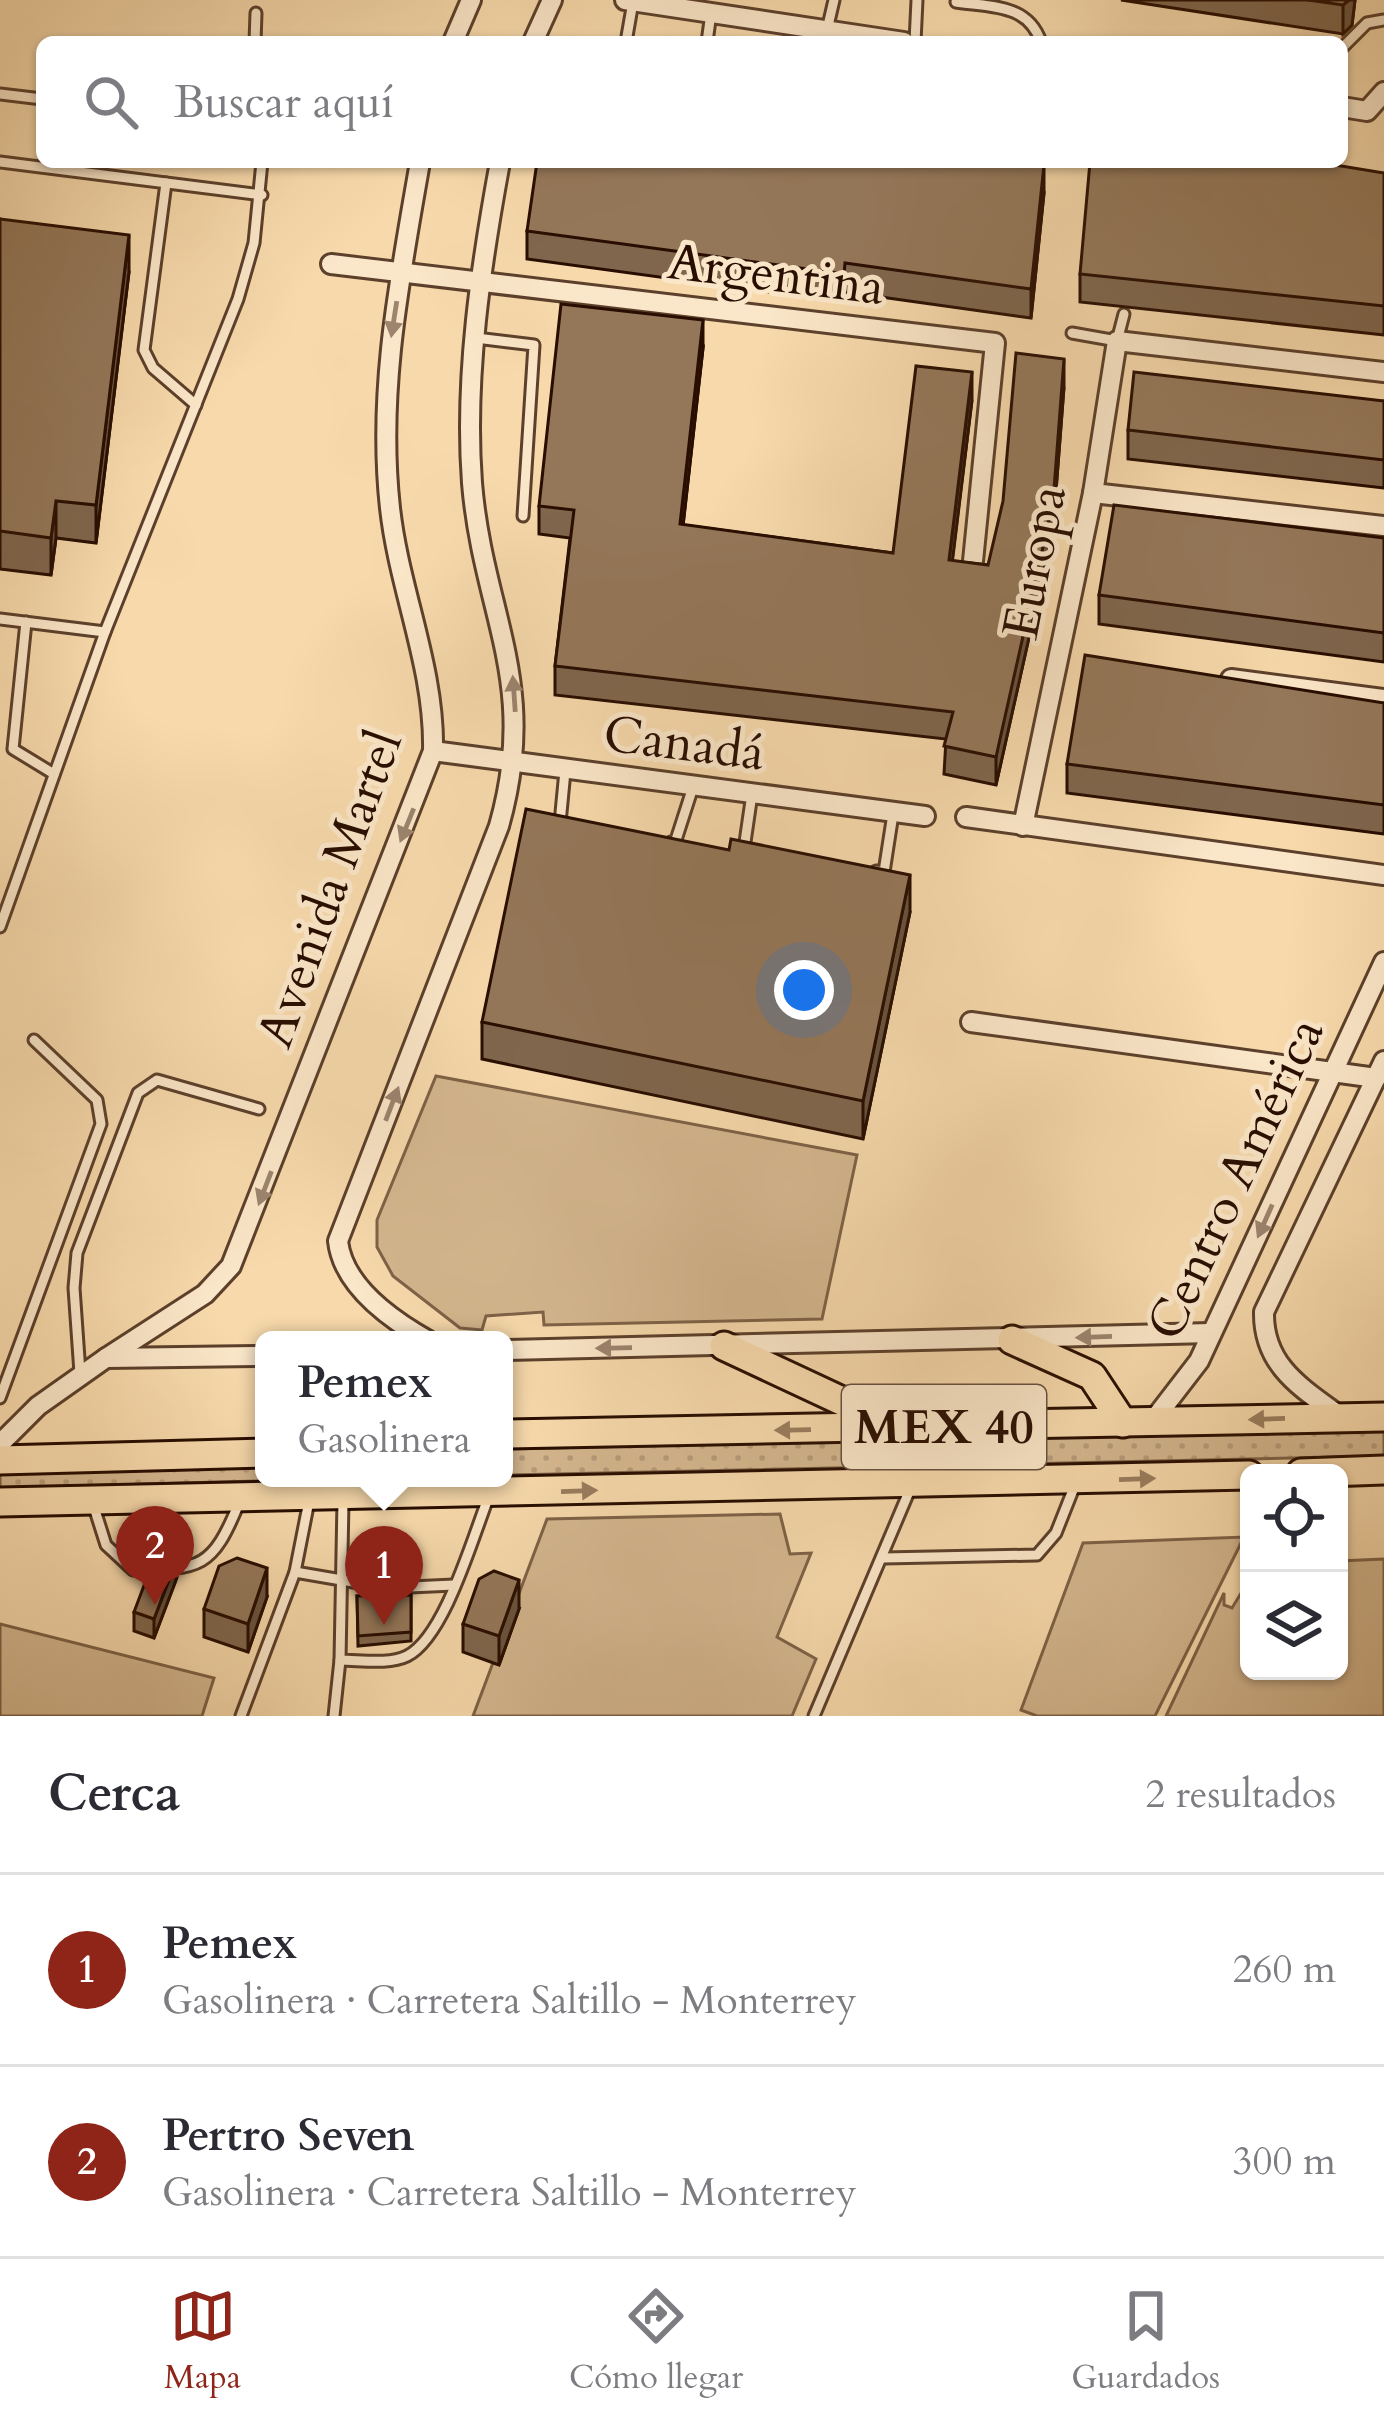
<!DOCTYPE html>
<html lang="es">
<head>
<meta charset="utf-8">
<style>
	:root { --surface:#fff; --page:#f2f2f3; --text:#2b2b33; --muted:#7c7c81; --line:#e1e1e2; --accent:#8f2418 }
	body { margin:0; font-family:Cardo,serif; background:var(--page); color:var(--text) }
	.controls { position:absolute; right:36px; bottom:36px; display:grid; overflow:hidden; border-radius:18px; box-shadow:0 3px 9px #0004 }
	.controls button { width:108px; height:108px; display:grid; place-items:center; padding:0; border:0; border-bottom:3px solid var(--line); background:var(--surface); color:var(--text); font:60px sans-serif }
	.you { position:absolute; left:804px; top:990px; width:42px; height:42px; margin:-30px; border:9px solid #fff; border-radius:50%; background:#1a73e8; box-shadow:0 0 0 18px #1a73e833 }
	.badge { display:grid; place-items:center; width:78px; height:78px; border-radius:50%; background:var(--accent); color:#fff; font-size:39px; font-weight:700 }
	.pin { position:absolute; translate:-50% -99px; filter:drop-shadow(0 3px 6px #0008) }
	.pin::after { content:''; position:absolute; top:63px; width:42px; height:36px; background:inherit; clip-path:polygon(0 0,100% 0,50% 100%) }
	.popup { position:absolute; left:255px; top:1331px; width:258px; height:156px; box-sizing:border-box; display:grid; place-content:center; border-radius:18px; background:var(--surface); filter:drop-shadow(0 3px 9px #0005); font-size:39px; white-space:nowrap; color:var(--muted) }
	.popup b { font-size:45px; color:var(--text) }
	.popup::after { content:''; position:absolute; left:50%; top:100%; margin-left:-24px; border:24px solid transparent; border-top-color:var(--surface) }
	.list { margin:0; padding:0; list-style:none }
	h2 { display:flex; justify-content:space-between; align-items:center; height:156px; margin:0; padding:0 48px; font-size:51px }
	h2 small { font-size:39px; font-weight:400; color:var(--muted) }
	.list li { display:grid; grid-template-columns:78px 1fr auto; gap:36px; align-items:center; box-sizing:border-box; height:192px; padding:0 48px; border-top:3px solid var(--line) }
	.list b { display:block; font-size:45px; white-space:nowrap }
	.list p { margin:0; font-size:39px; white-space:nowrap; color:var(--muted) }
	.list em { font-size:39px; font-style:normal; color:var(--muted) }
	.icon { flex:none; width:66px; height:66px; fill:none; stroke:currentColor; stroke-width:2; stroke-linecap:round; stroke-linejoin:round }
	.map { position:relative; flex:none; width:1384px; height:1716px; overflow:hidden }
	.search { position:absolute; background:var(--surface); box-shadow:0 3px 9px #0004; left:36px; right:36px; top:36px; height:132px; display:flex; align-items:center; gap:30px; box-sizing:border-box; padding:0 42px; border-radius:18px; color:var(--muted); font-size:45px }
	.sheet { height:540px; background:var(--surface) }
	nav { display:flex; justify-content:space-around; align-items:center; box-sizing:border-box; height:168px; border-top:3px solid var(--line); background:var(--surface); font-size:33px; color:var(--muted) }
	nav a { display:grid; justify-items:center; gap:6px }
	nav .on { color:var(--accent) }
	.map>svg:first-child { display:block }
	.green { fill:#d4b68e; stroke:#7e6247; stroke-width:3 }
	.park { fill:url(#park-dots); stroke:#7e6247; stroke-width:3 }
	.lines { fill:none; stroke-linecap:round; stroke-linejoin:round }
	.lane-casing { stroke:#5c402b; stroke-width:15 }
	.street-casing { stroke:#5c402b; stroke-width:24 }
	.primary-casing { stroke:#280d00; stroke-width:33 }
	.lane { stroke:#fae6c8; stroke-width:9 }
	.street { stroke:#fae6c8; stroke-width:18 }
	.primary { stroke:#f7d9ab; stroke-width:27 }
	.wall { fill:#7f664d; stroke:#280d00; stroke-width:3 }
	.shaded-wall { fill:#68533e; stroke:#280d00; stroke-width:3 }
	.building { fill:#947759; stroke:#280d00; stroke-width:3 }
	.oneway { fill:#9c846e }
	.oneway2 { fill:#9a7d5e }
	.labels { text-anchor:middle; dominant-baseline:central; stroke-width:10; stroke-linejoin:round; paint-order:stroke }
	.shield { fill:#fae6c8; stroke:#674e3c; stroke-width:3 }
	.shield-label { font-size:48px; font-weight:bold; fill:#280d00 }
	.street-label { font-size:51px; fill:#280d00; stroke:#fae6c8 }
</style>
</head>
<body>
<div class="map">
<svg width="1384" height="1716" viewBox="0 0 1384 1716">
	<defs>
		<pattern id="park-dots" width="8" height="8" patternUnits="userSpaceOnUse" patternTransform="scale(3)"><rect width="8" height="8" fill="#d4b68e"/><path d="M2 2h.1M6 6h.1" fill="none" stroke="#b69b79" stroke-width="1.8" stroke-linecap="round"/></pattern>
	</defs>
	<rect width="100%" height="100%" fill="#f7d9ab"/>
	<filter id="stains"><feTurbulence type="fractalNoise" baseFrequency=".00167" numOctaves="4"/><feColorMatrix values="0 0 0 0 .2 0 0 0 0 .09 0 0 0 0 .02 0 0 0 .5 -.17"/></filter>
	<radialGradient id="worn" r=".72"><stop offset=".6" stop-color="#630" stop-opacity="0"/><stop offset="1" stop-color="#630" stop-opacity=".3"/></radialGradient>
	<!-- green -->
	<g class="green">
		<path d="M436,1076L857,1155L822,1319L544,1325L543,1312L486,1316L482,1330L460,1328L393,1276L377,1247V1220Z"/>
		<path d="M780,1514L790,1554L811,1553L777,1637L816,1659L792,1716H473L547,1519Z"/>
		<path d="M1244,1537L1155,1716H1037L1021,1710L1083,1543Z"/>
		<path d="M1384,1559V1716H1166L1224,1593V1605L1232,1608L1249,1580V1671H1339V1561Z"/>
		<path d="M0,1624L214,1678L202,1716H0Z"/>
	</g>
	<!-- park -->
	<g class="park">
		<path d="M1384,1429V1456L504,1475V1449Z"/>
		<path d="M264,1458V1478H370L0,1488V1470Z"/>
	</g>
	<g class="lines">
		<defs>
			<g id="lane">
				<path d="M956,2C992,7 1028,4 1041,42"/>
				<path d="M827,30L834,0"/>
				<path d="M255,42L256,13"/>
				<path d="M626,42L633,2"/>
				<path d="M707,42L711,13"/>
				<path d="M915,42L917,0"/>
				<path d="M1342,48L1367,23L1384,20"/>
				<path d="M0,94L42,99"/>
				<path d="M0,162L262,195"/>
				<path d="M166,183L144,350L153,368L196,405"/>
				<path d="M1072,333L1117,341L1124,314"/>
				<path d="M476,338L534,345L523,516"/>
				<path d="M0,619L105,632"/>
				<path d="M26,622L13,749L54,774"/>
				<path d="M560,823L565,771"/>
				<path d="M671,842L675,843L693,787"/>
				<path d="M744,849L752,794"/>
				<path d="M876,871L884,872L893,814"/>
				<path d="M0,927L105,632L238,299L254,243L262,162"/>
				<path d="M80,1373L74,1288L77,1253L138,1093L157,1080L259,1109"/>
				<path d="M0,1398L101,1124L97,1100L34,1040"/>
				<path d="M343,1501L340,1660C360,1660 389,1665 407,1656C445,1637 473,1536 489,1496"/>
				<path d="M93,1504L106,1545L133,1570C201,1569 212,1569 239,1503"/>
				<path d="M883,1558L1037,1555L1056,1533L1075,1485"/>
				<path d="M295,1572L388,1588L454,1585"/>
				<path d="M241,1716L295,1572L309,1501"/>
				<path d="M334,1716L340,1660"/>
				<path d="M814,1716L911,1487"/>
			</g>
			<g id="street">
				<path d="M625,0L904,42"/>
				<path d="M453,42L471,0"/>
				<path d="M533,42L552,0"/>
				<path d="M1342,107L1367,111L1384,92"/>
				<path d="M331,264L995,343L973,561"/>
				<path d="M1093,493L1384,526"/>
				<path d="M1231,679L1384,699"/>
				<path d="M433,751L925,816"/>
				<path d="M966,817L1384,875"/>
				<path d="M1023,826L1093,493L1117,341L1384,372"/>
				<path d="M971,1022L1376,1078"/>
				<path d="M427,1340C390,1319 343,1286 338,1241L499,826C540,682 483,615 472,483C464,377 481,265 500,162"/>
				<path d="M504,1350L1211,1333"/>
				<path d="M106,1358L205,1294L231,1266L433,751C435,668 399,590 390,508C377,390 400,278 420,162"/>
				<path d="M1341,1417C1302,1388 1263,1366 1264,1312L1384,1061"/>
				<path d="M1152,1422L1199,1361L1384,962"/>
				<path d="M0,1444L38,1406L106,1358L264,1356"/>
			</g>
			<g id="primary">
				<path d="M1012,1340L1092,1376L1123,1423"/>
				<path d="M724,1346L891,1424"/>
				<path d="M504,1434L1384,1417"/>
				<path d="M0,1460L264,1453"/>
				<path d="M1301,1473L1384,1470"/>
				<path d="M0,1502L1249,1475"/>
			</g>
		</defs>
		<!-- lane casing -->
		<use href="#lane" class="lane-casing"/>
		<!-- street casing -->
		<use href="#street" class="street-casing"/>
		<!-- primary casing -->
		<use href="#primary" class="primary-casing"/>
		<!-- lane -->
		<use href="#lane" class="lane"/>
		<!-- street -->
		<use href="#street" class="street"/>
		<!-- primary -->
		<use href="#primary" class="primary"/>
	</g>
	<!-- wall -->
	<g class="wall">
		<path d="M1121,0H1355L1352,25L1343,34Z"/>
		<path d="M1384,173V335L1080,302V274Z"/>
		<path d="M1044,193L1031,318L845,292L844,302L527,259V231Z"/>
		<path d="M0,219L129,272L96,543L56,538L51,575L0,569Z"/>
		<path d="M703,348L683,525L893,553L972,400L952,561L988,565L1064,387L1053,530L996,785L944,774L946,739L555,695V666L570,538L539,534V506Z"/>
		<path d="M1384,401V488L1128,459V430Z"/>
		<path d="M1384,538V662L1099,624V595Z"/>
		<path d="M1384,703V834L1067,793V764Z"/>
		<path d="M729,850L910,912L863,1139L482,1059V1022Z"/>
		<path d="M176,1580L154,1638L134,1631V1612Z"/>
		<path d="M411,1595V1641L358,1646L357,1596Z"/>
		<path d="M267,1597L248,1652L204,1637V1609Z"/>
		<path d="M519,1609L499,1665L463,1652V1624Z"/>
	</g>
	<!-- shaded-wall -->
	<g class="shaded-wall">
		<path d="M1349,0H1355L1352,25L1343,34V5Z"/>
		<path d="M1044,165V193L1031,318V289Z"/>
		<path d="M129,235V272L96,543V505Z"/>
		<path d="M703,320V348L680,553V524Z"/>
		<path d="M1064,359V387L1053,530L996,785V757Z"/>
		<path d="M972,372V400L949,589V560Z"/>
		<path d="M56,501V538L51,575V538Z"/>
		<path d="M910,875V912L863,1139V1101Z"/>
		<path d="M176,1561V1580L154,1638V1619Z"/>
		<path d="M267,1568V1597L248,1652V1624Z"/>
		<path d="M519,1580V1609L499,1665V1636Z"/>
	</g>
	<!-- building -->
	<g class="building">
		<path d="M1308,0H1349L1343,5Z"/>
		<path d="M537,162H1022L1044,165L1031,289L845,263L844,274L527,231Z"/>
		<path d="M1090,162H1317L1384,173V306L1080,274Z"/>
		<path d="M0,219L129,235L96,505L56,501L51,538L0,531Z"/>
		<path d="M561,304L703,320L680,524L893,553L916,366L972,372L949,560L988,565L1003,501L1016,353L1064,359L1053,502L996,757L944,746L953,712L555,666L574,510L539,506Z"/>
		<path d="M1134,372L1384,401V460L1128,430Z"/>
		<path d="M1114,505L1384,538V633L1099,595Z"/>
		<path d="M1085,655L1384,703V805L1067,764Z"/>
		<path d="M526,809L729,850L731,839L910,875L863,1101L482,1022Z"/>
		<path d="M237,1558L267,1568L248,1624L204,1609L219,1566Z"/>
		<path d="M154,1559L176,1561L154,1619L134,1612Z"/>
		<path d="M494,1571L519,1580L499,1636L463,1624L479,1579Z"/>
		<path d="M411,1595V1632L358,1636L357,1596Z"/>
	</g>
	<!-- one-way arrows -->
	<defs><path id="oneway-solid" d="M-6-.8H1V-3.2L6.5 0L1 3.2V.8H-6Z" transform="scale(3)"/></defs>
	<g class="oneway">
		<use href="#oneway-solid" transform="translate(394 319) rotate(99)"/>
		<use href="#oneway-solid" transform="translate(514 694) rotate(-94)"/>
		<use href="#oneway-solid" transform="translate(407 825) rotate(112)"/>
		<use href="#oneway-solid" transform="translate(392 1104) rotate(-69)"/>
		<use href="#oneway-solid" transform="translate(265 1188) rotate(111)"/>
		<use href="#oneway-solid" transform="translate(1265 1221) rotate(114)"/>
		<use href="#oneway-solid" transform="translate(1094 1337) rotate(178)"/>
		<use href="#oneway-solid" transform="translate(614 1348) rotate(179)"/>
	</g>
	<g class="oneway2">
		<use href="#oneway-solid" transform="translate(1267 1419) rotate(178)"/>
		<use href="#oneway-solid" transform="translate(793 1430) rotate(179)"/>
		<use href="#oneway-solid" transform="translate(1137 1479) rotate(-2)"/>
		<use href="#oneway-solid" transform="translate(579 1491) rotate(-2)"/>
	</g>
	<g class="labels">
		<!-- shield labels -->
		<rect class="shield" x="842" y="1385" width="204" height="84" rx="9"/>
		<g class="shield-label">
			<text x="944" y="1427">MEX 40</text>
		</g>
		<!-- street labels -->
		<g class="street-label">
			<text transform="translate(776 275) rotate(7)">Argentina</text>
			<text transform="translate(1035 562) rotate(-79)">Europa</text>
			<text transform="translate(684 744) rotate(7)">Canadá</text>
			<text transform="translate(330 889) rotate(-70)">Avenida Martel</text>
			<text transform="translate(1236 1179) rotate(-65)">Centro América</text>
		</g>
	</g>
	<rect width="100%" height="100%" filter="url(#stains)"/>
	<rect width="100%" height="100%" fill="url(#worn)"/>
</svg>
<div class="controls">
<button><svg class="icon" aria-label="locate" viewBox="0 0 24 24"><circle cx="12" cy="12" r="6"/><path d="M12 2v4M12 18v4M2 12h4M18 12h4"/></svg></button>
<button><svg class="icon" aria-label="layers" viewBox="0 0 24 24"><path d="M12 4l9 5-9 5-9-5zM3 14l9 5 9-5"/></svg></button>
</div>
<div class="you"></div>
<div class="pin badge" style="left:384px;top:1625px">1</div>
<div class="popup"><b>Pemex</b>Gasolinera</div>
<div class="pin badge" style="left:155px;top:1605px">2</div>
<div class="search"><svg class="icon" aria-label="search" viewBox="0 0 24 24"><circle cx="10" cy="10" r="6"/><path d="M15 15l6 6"/></svg>Buscar aquí</div>
</div>
<section class="sheet">
<h2>Cerca<small>2 resultados</small></h2>
<ul class="list">
<li><span class="badge">1</span><div><b>Pemex</b><p>Gasolinera · Carretera Saltillo - Monterrey</p></div><em>260 m</em></li>
<li><span class="badge">2</span><div><b>Pertro Seven</b><p>Gasolinera · Carretera Saltillo - Monterrey</p></div><em>300 m</em></li>
</ul>
</section>
<nav>
<a class="on"><svg class="icon" aria-label="map" viewBox="0 0 24 24"><path d="M3 6l6-2 6 2 6-2v14l-6 2-6-2-6 2zM9 4v14M15 6v14"/></svg>Mapa</a>
<a><svg class="icon" aria-label="directions" viewBox="0 0 24 24"><path d="M12 3l9 9-9 9-9-9zM9 14v-3h6M13 9l2 2-2 2"/></svg>Cómo llegar</a>
<a><svg class="icon" aria-label="saved" viewBox="0 0 24 24"><path d="M7 4h10v16l-5-4-5 4z"/></svg>Guardados</a>
</nav>
</body>
</html>
